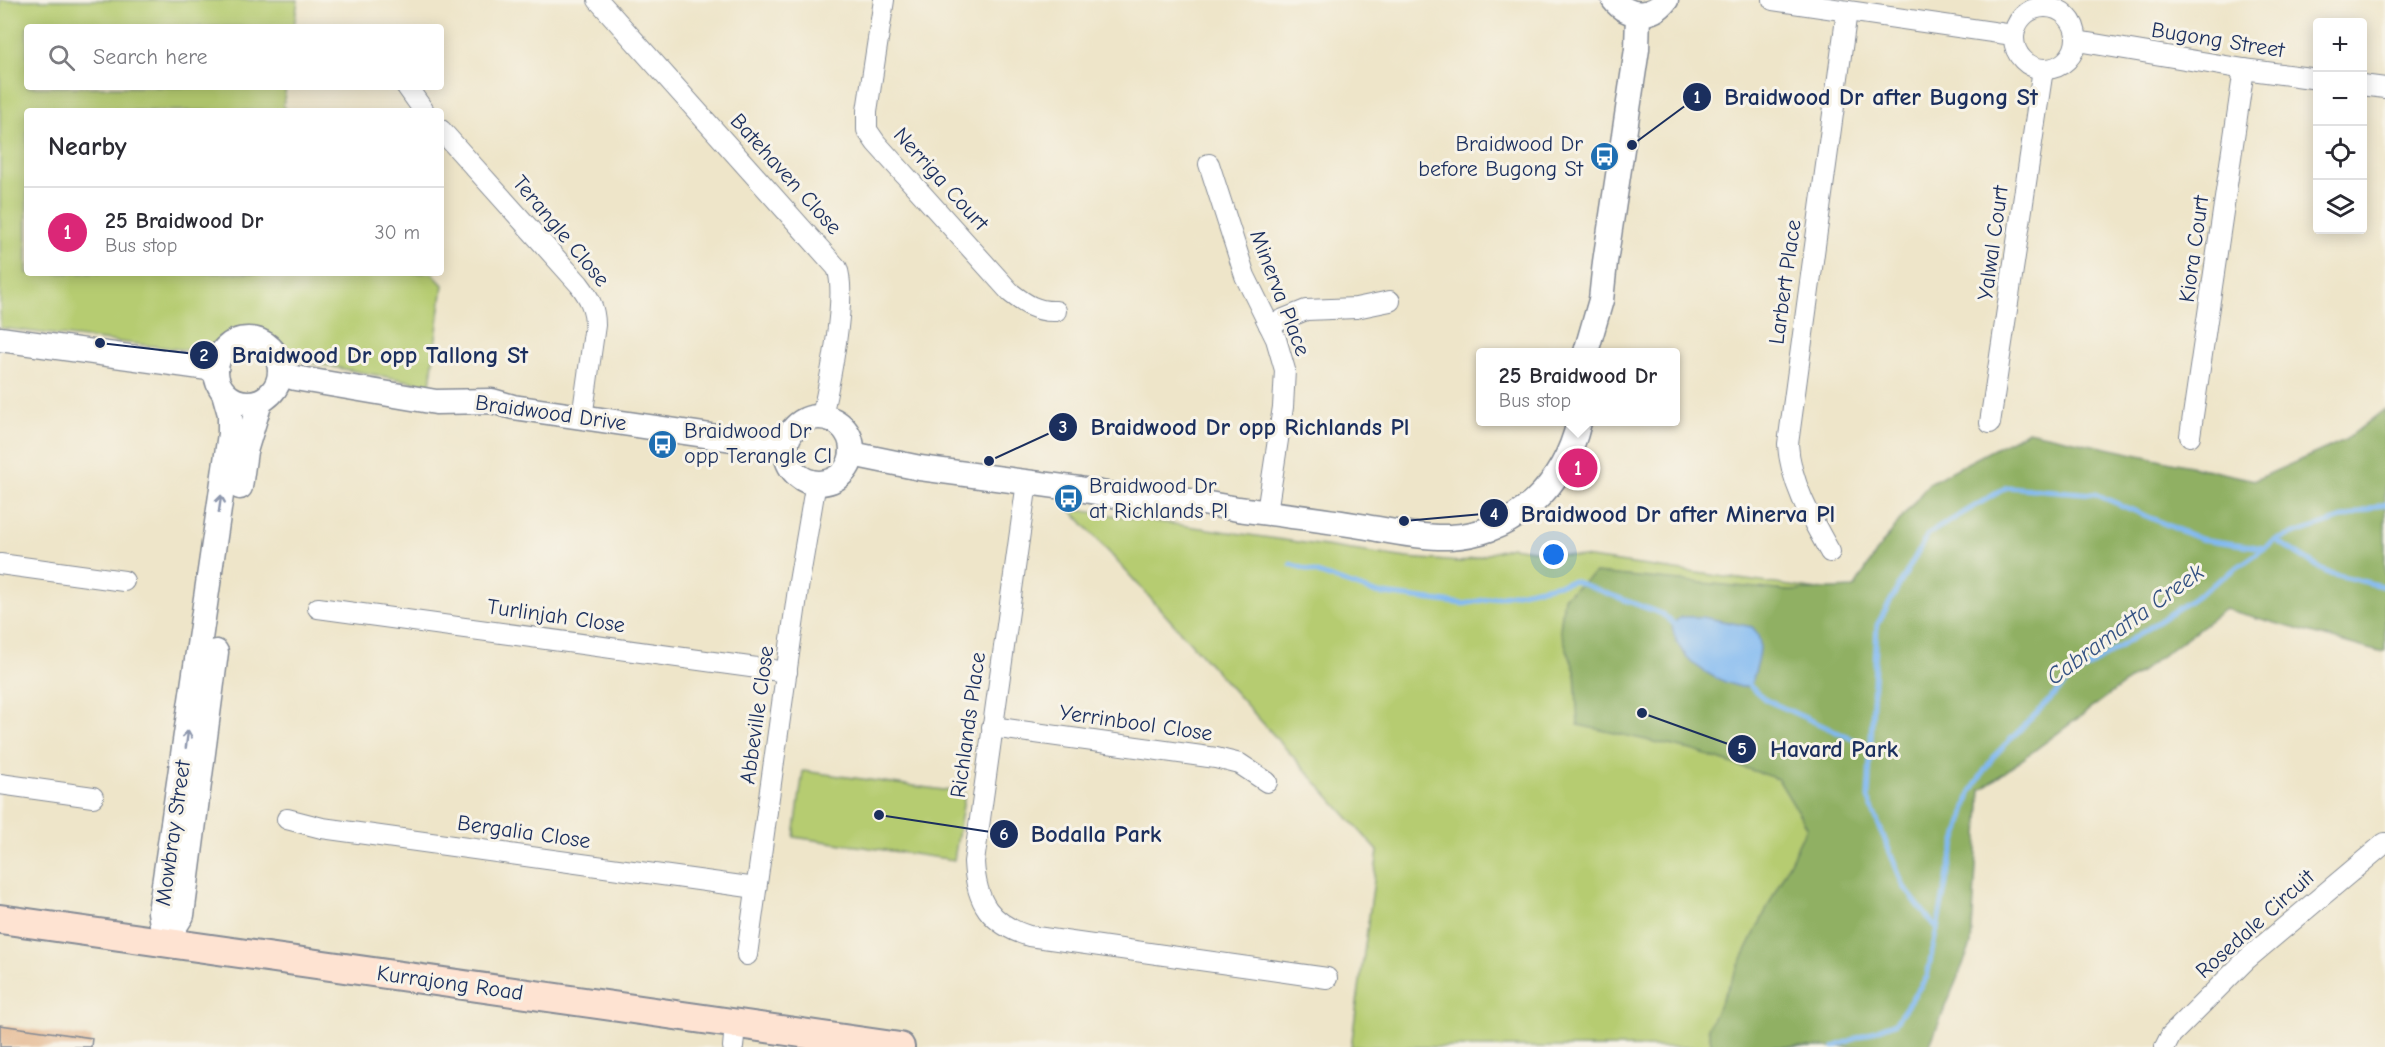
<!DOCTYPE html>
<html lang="en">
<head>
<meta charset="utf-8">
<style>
	:root { --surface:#fff; --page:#f7f7f7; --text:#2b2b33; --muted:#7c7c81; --line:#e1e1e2; --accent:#db2777 }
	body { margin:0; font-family:"Comic Neue",sans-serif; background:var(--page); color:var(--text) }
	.controls { position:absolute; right:18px; top:18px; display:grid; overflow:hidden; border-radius:6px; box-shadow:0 3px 15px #0003 }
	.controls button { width:54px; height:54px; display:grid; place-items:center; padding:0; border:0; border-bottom:2px solid var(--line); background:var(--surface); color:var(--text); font:30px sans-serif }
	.you { position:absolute; left:1554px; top:555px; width:21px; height:21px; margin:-15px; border:4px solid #fff; border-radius:50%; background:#1a73e8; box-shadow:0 0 0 9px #1a73e833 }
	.badge { display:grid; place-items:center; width:39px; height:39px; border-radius:50%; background:var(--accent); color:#fff; font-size:20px; font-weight:700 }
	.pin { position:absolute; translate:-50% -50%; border:3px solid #fff; box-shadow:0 2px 6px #0006 }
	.popup { position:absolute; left:1476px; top:348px; width:204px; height:78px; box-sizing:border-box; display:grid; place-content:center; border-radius:6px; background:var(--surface); filter:drop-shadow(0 2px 4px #0005); font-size:20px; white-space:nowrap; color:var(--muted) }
	.popup b { font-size:22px; color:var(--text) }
	.popup::after { content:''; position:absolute; left:50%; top:100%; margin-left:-12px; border:12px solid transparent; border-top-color:var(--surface) }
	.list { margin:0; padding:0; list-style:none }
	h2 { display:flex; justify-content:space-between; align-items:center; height:78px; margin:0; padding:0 24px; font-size:26px }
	h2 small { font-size:20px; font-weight:400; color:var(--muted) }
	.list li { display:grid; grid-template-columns:39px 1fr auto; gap:18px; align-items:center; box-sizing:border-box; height:90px; padding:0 24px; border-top:2px solid var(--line) }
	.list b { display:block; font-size:22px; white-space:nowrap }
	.list p { margin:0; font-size:20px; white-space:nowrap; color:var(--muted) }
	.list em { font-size:20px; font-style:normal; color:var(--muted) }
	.icon { flex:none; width:33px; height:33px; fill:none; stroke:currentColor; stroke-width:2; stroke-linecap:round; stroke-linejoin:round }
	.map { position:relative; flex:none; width:2385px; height:1047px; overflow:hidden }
	.search { position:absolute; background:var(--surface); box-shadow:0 3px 15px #0003; left:24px; top:24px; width:420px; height:66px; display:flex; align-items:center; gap:15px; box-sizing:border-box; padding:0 21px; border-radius:6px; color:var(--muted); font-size:22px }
	.panel { position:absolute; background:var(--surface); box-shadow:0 3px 15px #0003; left:24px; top:108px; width:420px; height:168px; border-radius:6px }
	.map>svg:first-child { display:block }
	.green { fill:#b6cc71; stroke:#687e68; stroke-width:1.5 }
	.forest { fill:#90b063; stroke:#567060; stroke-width:1.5 }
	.water { fill:#81b9f1; stroke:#4e74a8; stroke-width:1.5 }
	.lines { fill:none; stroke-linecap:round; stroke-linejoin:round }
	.stream { stroke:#81b9f1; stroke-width:5 }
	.building { fill:#e0a97a }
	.minor-casing { stroke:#848a94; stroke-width:22 }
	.tertiary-casing { stroke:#848a94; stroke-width:27 }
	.secondary-casing { stroke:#848a94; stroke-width:32 }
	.minor { stroke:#fff; stroke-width:20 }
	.tertiary { stroke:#fff; stroke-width:24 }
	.secondary { stroke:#fee3d2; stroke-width:28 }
	.oneway { stroke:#8d97ae }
	.labels { text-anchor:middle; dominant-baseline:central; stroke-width:6; stroke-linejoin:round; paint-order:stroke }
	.street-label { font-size:22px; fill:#1b2f5e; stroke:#f7f3e8 }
	.poi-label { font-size:22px; fill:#1b2f5e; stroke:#f7f3e8; text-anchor:start }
	.water-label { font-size:24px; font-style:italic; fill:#345283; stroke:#f7f3e8 }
	.leader { fill:none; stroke:#1b2f5e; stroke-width:2 }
	.callout-dot { fill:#1b2f5e; stroke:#f7f3e8; stroke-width:2 }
	.mark-label { font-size:18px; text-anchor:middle; font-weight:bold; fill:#fff }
	.callout-label { font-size:24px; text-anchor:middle; font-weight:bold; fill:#1b2f5e; stroke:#f7f3e8; stroke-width:6; stroke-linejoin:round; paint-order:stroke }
</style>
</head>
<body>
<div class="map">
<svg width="2385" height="1047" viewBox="0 0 2385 1047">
	<rect width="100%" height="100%" fill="#f7f3e8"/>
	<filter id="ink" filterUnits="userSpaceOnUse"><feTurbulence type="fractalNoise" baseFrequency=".0167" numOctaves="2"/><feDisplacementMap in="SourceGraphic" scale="12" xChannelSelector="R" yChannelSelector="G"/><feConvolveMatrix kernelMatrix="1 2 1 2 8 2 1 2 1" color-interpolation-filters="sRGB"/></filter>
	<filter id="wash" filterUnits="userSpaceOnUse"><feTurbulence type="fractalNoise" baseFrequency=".008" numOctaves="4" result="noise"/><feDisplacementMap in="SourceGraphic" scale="24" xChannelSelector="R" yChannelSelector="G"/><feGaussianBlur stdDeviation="1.35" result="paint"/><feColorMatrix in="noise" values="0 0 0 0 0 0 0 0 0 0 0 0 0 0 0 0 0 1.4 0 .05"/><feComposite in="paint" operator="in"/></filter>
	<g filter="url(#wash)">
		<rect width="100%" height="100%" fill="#eee5c9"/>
		<!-- green -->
		<g class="green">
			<path d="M0,0H298L294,27H27V87H286L283,106L287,111H27V273H432L443,285L430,385L295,360L278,340L254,328L229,332L203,352L0,328Z"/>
			<path d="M2029,440L2211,470L2296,521L1948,793L1811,1047H1351L1378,851L1070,509L1407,558L1461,562L1511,547L1861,596Z"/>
			<path d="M803,771L965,793L954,860L794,837Z"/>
		</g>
		<!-- forest -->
		<path class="forest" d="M2385,409V651L2379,652L2225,609L1981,790L1971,945L1929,1047H1712L1708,1028L1807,827L1778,779L1691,750L1578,725L1575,671L1560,630L1564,597L1595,573L1789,591L1854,588L1882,544L1929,483L2028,431L2255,480L2345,440Z"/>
		<!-- water -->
		<path class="water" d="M1681,617H1702L1752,627C1767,641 1757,664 1752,682L1746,687H1740C1709,678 1676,659 1672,624Z"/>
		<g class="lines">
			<!-- stream -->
			<g class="stream">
				<path d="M2276,540L2326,572L2385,587"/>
				<path d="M1291,564L1376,593L1464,604L1574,581L1662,614L1679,628"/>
				<path d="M1744,681L1766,700L1872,748"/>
				<path d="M1937,929L1904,887L1868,798L1877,625L1928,534L2007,487L2095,494L2200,539L2264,548"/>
				<path d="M1834,1047L1895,1023L1927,977L1951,859L1970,793L1993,757L2069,680L2188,602L2276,540L2385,504"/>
			</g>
		</g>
		<g id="blocks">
			<!-- building -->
			<path class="building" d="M0,1025L92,1038L91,1047H0Z"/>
		</g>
	</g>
	<g filter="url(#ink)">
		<use href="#blocks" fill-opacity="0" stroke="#848a94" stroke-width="1.5"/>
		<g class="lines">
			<defs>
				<g id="minor">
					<path d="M598,0L837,268C848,295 829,385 822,416"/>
					<path d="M884,0L867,111V130L876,143L1011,293C1025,304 1037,312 1056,311"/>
					<path d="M1773,0L2013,35"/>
					<circle cx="2045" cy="38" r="31"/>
					<path d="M2077,41L2244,69L2318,79"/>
					<path d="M2362,85L2385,88"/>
					<path d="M407,87L424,111"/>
					<path d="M441,130L579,284C589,297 595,308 595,325L582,418"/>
					<path d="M1209,164L1245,276L1276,339L1285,370L1283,407L1267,512"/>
					<path d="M1269,325L1306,310L1356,308L1390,301"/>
					<path d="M1990,423L2043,69"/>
					<path d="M2190,436L2244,69"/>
					<path d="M1027,482L974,862C976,902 990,924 1029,936L1327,978"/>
					<path d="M1830,552C1812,520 1790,482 1788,444L1847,11"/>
					<path d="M0,564L124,581"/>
					<path d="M318,608L787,672"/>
					<path d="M992,727L1216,758L1240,764L1267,782"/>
					<path d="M0,784L93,797"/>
					<path d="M287,819L322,828L756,888"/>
					<path d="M747,955L799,582L816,482"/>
					<path d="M733,1047L735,1025"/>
					<path d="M2165,1047L2171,1035L2247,959L2385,843"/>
				</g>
				<g id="tertiary">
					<path d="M1614,0C1628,18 1652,18 1666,0"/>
					<circle cx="248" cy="371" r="32"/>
					<path d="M0,339L215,369"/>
					<path d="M1586,352L1601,300L1605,262L1637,49L1638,14"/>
					<path d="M281,373L295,378L436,402L492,401L513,407L759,443L786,445"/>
					<circle cx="819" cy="450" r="33"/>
					<path d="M852,454L920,468L1079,489L1152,502L1191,501L1238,509C1277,514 1316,519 1355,525C1386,530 1419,538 1450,537C1517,533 1564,485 1579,422"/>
					<path d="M240,487L245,451L260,402"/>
					<path d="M165,942L160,912L230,434V414L224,393"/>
					<path d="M165,942L182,915L216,652"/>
				</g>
				<path id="secondary" d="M0,919L900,1047"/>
			</defs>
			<!-- minor casing -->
			<use href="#minor" class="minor-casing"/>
			<!-- tertiary casing -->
			<use href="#tertiary" class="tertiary-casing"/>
			<!-- secondary casing -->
			<use href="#secondary" class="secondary-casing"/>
			<!-- minor -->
			<use href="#minor" class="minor"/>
			<!-- tertiary -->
			<use href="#tertiary" class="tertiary"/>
			<!-- secondary -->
			<use href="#secondary" class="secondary"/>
		</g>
		<!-- one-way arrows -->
		<defs><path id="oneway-shaft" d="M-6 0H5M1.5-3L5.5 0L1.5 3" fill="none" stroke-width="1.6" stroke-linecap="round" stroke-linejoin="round" transform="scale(1.5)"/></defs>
		<g class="oneway">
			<use href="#oneway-shaft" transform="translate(220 504) rotate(-82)"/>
			<use href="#oneway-shaft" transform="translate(187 739) rotate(-82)"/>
		</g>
	</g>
	<!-- icons -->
	<defs>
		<symbol id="bus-disc" viewBox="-11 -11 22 22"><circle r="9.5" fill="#1f6fb2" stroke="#f7f3e8"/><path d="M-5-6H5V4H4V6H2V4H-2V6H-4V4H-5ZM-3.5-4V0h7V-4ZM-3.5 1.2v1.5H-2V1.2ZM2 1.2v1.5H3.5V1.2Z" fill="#fff"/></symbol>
	</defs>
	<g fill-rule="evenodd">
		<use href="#bus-disc" x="1588" y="140" width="33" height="33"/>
		<use href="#bus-disc" x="646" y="428" width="33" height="33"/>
		<use href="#bus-disc" x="1052" y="482" width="33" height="33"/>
	</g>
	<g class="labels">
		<!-- street labels -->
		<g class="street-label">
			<text transform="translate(2218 40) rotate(9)">Bugong Street</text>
			<text transform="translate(786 174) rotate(48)">Batehaven Close</text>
			<text transform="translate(941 179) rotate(48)">Nerriga Court</text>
			<text transform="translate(561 231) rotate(50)">Terangle Close</text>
			<text transform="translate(1993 243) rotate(-82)">Yalwal Court</text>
			<text transform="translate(2194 249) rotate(-82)">Kiora Court</text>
			<text transform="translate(1785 282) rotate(-82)">Larbert Place</text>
			<text transform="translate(1280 293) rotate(69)">Minerva Place</text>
			<text transform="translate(551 413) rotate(8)">Braidwood Drive</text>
			<text transform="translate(556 616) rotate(8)">Turlinjah Close</text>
			<text transform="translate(757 715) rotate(-82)">Abbeville Close</text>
			<text transform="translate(1136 723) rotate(8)">Yerrinbool Close</text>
			<text transform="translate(968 725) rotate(-82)">Richlands Place</text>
			<text transform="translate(524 832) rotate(8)">Bergalia Close</text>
			<text transform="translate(173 833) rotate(-82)">Mowbray Street</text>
			<text transform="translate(2255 924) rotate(-42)">Rosedale Circuit</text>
			<text transform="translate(450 983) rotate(8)">Kurrajong Road</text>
		</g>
		<!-- poi labels -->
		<g class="poi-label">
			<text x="1583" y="144" text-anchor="end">Braidwood Dr<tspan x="1583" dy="25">before Bugong St</tspan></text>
			<text x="684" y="431">Braidwood Dr<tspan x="684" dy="25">opp Terangle Cl</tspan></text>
			<text x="1089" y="486">Braidwood Dr<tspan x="1089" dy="25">at Richlands Pl</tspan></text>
		</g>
		<!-- water labels -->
		<g class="water-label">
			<text transform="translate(2125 624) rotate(-36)">Cabramatta Creek</text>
		</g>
	</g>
	<!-- callouts -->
	<path class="leader" d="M1632 145L1697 97M100 343L204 355M989 461L1063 427M1404 521L1494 513M1642 713L1742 749M879 815L1004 834"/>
	<g class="callout-dot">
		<circle cx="1632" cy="145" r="6"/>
		<circle cx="100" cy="343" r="6"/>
		<circle cx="989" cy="461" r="6"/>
		<circle cx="1404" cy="521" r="6"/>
		<circle cx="1642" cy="713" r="6"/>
		<circle cx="879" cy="815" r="6"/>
		<circle cx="1697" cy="97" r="15"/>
		<circle cx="204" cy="355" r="15"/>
		<circle cx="1063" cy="427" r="15"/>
		<circle cx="1494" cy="513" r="15"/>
		<circle cx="1742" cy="749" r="15"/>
		<circle cx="1004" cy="834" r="15"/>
	</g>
	<g class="mark-label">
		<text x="1697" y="103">1</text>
		<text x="204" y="361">2</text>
		<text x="1063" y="433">3</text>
		<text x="1494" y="520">4</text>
		<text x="1742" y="755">5</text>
		<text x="1004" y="840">6</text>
	</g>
	<g class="callout-label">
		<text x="1881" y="105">Braidwood Dr after Bugong St</text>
		<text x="380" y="363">Braidwood Dr opp Tallong St</text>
		<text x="1250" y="435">Braidwood Dr opp Richlands Pl</text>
		<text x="1678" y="522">Braidwood Dr after Minerva Pl</text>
		<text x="1834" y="757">Havard Park</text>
		<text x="1096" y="842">Bodalla Park</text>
	</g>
</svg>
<div class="controls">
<button>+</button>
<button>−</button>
<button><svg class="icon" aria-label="locate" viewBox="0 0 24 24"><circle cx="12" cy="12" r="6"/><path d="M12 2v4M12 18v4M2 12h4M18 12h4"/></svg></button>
<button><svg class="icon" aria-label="layers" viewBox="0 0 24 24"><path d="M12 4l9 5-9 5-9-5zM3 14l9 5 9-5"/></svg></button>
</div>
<div class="you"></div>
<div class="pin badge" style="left:1578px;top:468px">1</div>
<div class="popup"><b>25 Braidwood Dr</b>Bus stop</div>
<div class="search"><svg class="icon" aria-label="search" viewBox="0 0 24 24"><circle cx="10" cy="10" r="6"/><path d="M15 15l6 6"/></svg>Search here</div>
<section class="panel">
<h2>Nearby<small></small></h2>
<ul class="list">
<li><span class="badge">1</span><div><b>25 Braidwood Dr</b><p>Bus stop</p></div><em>30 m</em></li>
</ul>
</section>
</div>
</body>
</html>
